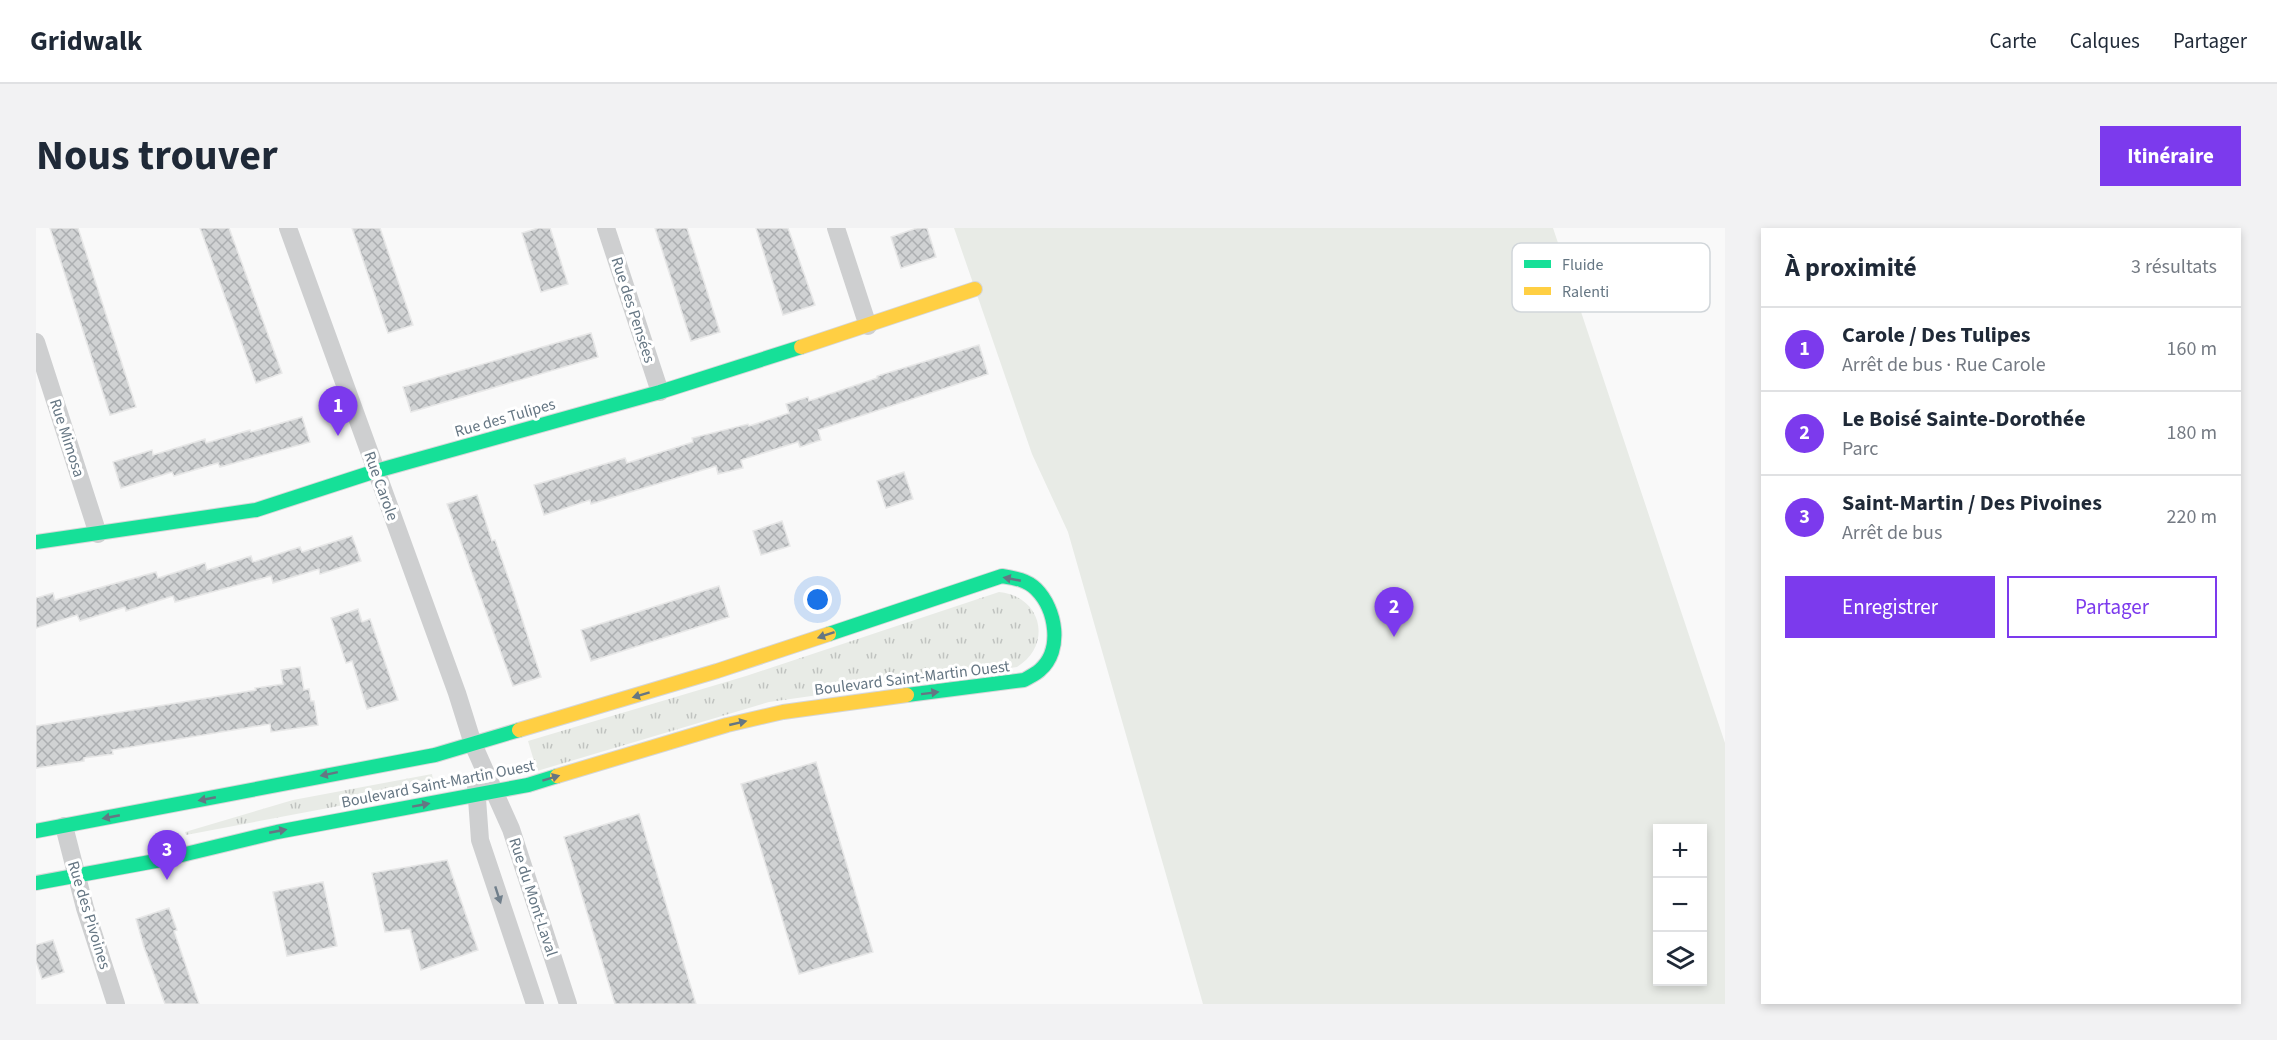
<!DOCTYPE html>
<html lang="fr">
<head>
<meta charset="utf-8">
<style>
	:root { --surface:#fff; --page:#f2f2f3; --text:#1f2937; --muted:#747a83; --line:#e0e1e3; --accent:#7c3aed }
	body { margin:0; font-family:"Source Sans 3",sans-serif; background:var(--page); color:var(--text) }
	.controls { position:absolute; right:18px; bottom:18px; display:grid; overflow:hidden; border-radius:0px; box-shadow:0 3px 9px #0003 }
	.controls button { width:54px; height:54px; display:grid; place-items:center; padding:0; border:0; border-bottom:2px solid var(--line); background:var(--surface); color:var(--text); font:30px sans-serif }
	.you { position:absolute; left:782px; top:372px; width:21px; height:21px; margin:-15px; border:4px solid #fff; border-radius:50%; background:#1a73e8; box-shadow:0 0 0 9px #1a73e833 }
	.badge { display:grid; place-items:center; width:39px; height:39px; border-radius:50%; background:var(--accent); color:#fff; font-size:20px; font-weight:700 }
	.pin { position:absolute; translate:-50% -50px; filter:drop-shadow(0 2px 3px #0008) }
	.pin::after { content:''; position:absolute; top:32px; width:21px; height:18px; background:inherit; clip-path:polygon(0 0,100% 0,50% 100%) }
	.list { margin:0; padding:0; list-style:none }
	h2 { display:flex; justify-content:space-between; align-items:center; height:78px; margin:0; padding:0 24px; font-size:26px }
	h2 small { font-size:20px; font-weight:400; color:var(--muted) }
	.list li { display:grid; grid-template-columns:39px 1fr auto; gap:18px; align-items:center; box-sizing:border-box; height:84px; padding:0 24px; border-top:2px solid var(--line) }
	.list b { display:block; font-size:22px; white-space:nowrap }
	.list p { margin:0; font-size:20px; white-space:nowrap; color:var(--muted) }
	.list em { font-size:20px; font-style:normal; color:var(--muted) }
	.actions { display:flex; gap:12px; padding:18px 24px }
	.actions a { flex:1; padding:14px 0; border:2px solid var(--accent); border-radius:0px; text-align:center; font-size:21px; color:var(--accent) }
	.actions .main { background:var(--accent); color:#fff }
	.icon { flex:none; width:33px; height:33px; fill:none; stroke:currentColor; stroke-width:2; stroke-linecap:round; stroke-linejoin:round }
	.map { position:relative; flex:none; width:1689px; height:776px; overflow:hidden; border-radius:0px }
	header { display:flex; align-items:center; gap:36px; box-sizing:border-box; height:84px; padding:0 30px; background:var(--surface); border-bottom:2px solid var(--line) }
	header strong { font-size:28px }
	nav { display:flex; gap:33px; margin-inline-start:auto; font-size:21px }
	.intro { display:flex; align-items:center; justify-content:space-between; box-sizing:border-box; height:144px; padding:0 36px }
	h1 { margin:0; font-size:42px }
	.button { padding:15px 27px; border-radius:0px; background:var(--accent); color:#fff; font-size:21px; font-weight:700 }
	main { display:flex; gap:36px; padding:0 36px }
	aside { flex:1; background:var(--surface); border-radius:0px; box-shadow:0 3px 9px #0003 }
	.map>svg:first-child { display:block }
	.grass { fill:url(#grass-tufts) }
	.park { fill:#e8ebe6; fill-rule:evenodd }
	.building { fill:url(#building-cross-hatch); stroke:#e8e8e8; stroke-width:1.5 }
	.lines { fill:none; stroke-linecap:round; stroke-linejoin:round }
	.fast-casing { stroke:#d5d6d7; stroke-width:16 }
	.slow-casing { stroke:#d5d6d7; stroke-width:16 }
	.street { stroke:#cecfd0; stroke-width:18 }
	.fast { stroke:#16e098; stroke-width:14 }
	.slow { stroke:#ffcf43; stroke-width:14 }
	.oneway { fill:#657683 }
	.oneway2 { fill:#707f8b }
	.labels { text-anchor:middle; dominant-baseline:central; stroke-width:6; stroke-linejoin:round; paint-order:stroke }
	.street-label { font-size:16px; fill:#657683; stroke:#fff }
	.key { fill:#fff; stroke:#d1d6da; stroke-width:1.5 }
	.key-label { font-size:16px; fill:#657683 }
</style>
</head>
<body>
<header>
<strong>Gridwalk</strong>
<nav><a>Carte</a><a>Calques</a><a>Partager</a></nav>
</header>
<div class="intro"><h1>Nous trouver</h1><a class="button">Itinéraire</a></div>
<main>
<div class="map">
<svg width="1689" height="776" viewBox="0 0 1689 776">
	<defs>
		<pattern id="grass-tufts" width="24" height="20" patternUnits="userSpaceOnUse" patternTransform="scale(1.5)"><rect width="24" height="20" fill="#e8ebe6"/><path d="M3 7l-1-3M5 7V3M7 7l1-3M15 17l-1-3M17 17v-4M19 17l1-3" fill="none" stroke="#c0c3c0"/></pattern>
		<pattern id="building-cross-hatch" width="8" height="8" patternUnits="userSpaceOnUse" patternTransform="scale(1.5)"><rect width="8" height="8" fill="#d0d2d3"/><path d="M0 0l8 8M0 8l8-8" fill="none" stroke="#acafb1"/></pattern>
	</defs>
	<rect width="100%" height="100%" fill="#f9f9f9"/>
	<!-- grass -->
	<g class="grass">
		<path d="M963,364C1006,368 1017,417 981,439L733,474L501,543L492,513L710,448Z"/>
		<path d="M396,546L398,560L150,607L149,604L257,572Z"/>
	</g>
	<!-- park -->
	<path class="park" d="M918,0H1517L1689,515V776H1167L1032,304L996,226ZM1622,600H1666V754H1622Z"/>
	<!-- building -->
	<g class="building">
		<path d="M14,0H42L100,179L74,187Z"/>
		<path d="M164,0H193L246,145L220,155Z"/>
		<path d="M316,0H344L377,97L352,105Z"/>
		<path d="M502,0H514L532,56L505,64L486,5Z"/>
		<path d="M619,0H651L684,104L655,113Z"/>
		<path d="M720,0H752L779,77L747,87Z"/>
		<path d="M881,0H891L900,29L865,40L855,9Z"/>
		<path d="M555,105L562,129L375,184L367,159Z"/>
		<path d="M943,117L952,146L782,202L785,212L764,219L762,214L705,232L707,240L682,246L680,238L555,276L554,272L508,287L498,257L589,230L591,235L657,214L656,210L712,196L713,198L753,185L750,176L772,169L773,173L841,150V148Z"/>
		<path d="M266,189L274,214L184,239L182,235L138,248L136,244L85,260L77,234L116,222L117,227L169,211L170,215L214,202L215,204Z"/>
		<path d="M868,244L877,271L850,280L841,253Z"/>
		<path d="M441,267L456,313L459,312L477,363L505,449L477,458L411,276Z"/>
		<path d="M746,293L754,318L725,327L717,303Z"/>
		<path d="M316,308L325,333L284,346L283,341L237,355L235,348L139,374L137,368L90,383L89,379L44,393L41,387L0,400V370L17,365L19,372L120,344L122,350L169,335L171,342L215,328L217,334L264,319L266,324Z"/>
		<path d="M683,358L693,389L555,433L545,402Z"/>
		<path d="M322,381L326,394L334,391L362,472L331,481L316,433L310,435L295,390Z"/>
		<path d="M264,439L268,462L273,461L275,473H278L282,497L235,504L234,496L76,522L77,526L48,530V533L0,540V498L220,462L219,460L247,456L245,442Z"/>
		<path d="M780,534L837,724L763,746L705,556Z"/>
		<path d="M603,586L660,776H579L528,609Z"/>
		<path d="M411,632L442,722L385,742L374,701L349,704L336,645Z"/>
		<path d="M287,654L301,718L251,728L237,664Z"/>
		<path d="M133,680L141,702L138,703L163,776H129L108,719L100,691Z"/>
		<path d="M17,712L28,744L6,751L0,733V717Z"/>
	</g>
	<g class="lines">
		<defs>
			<g id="fast">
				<path d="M0,314L220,282L340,243L624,164L765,119"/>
				<path d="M793,406L966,348C979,350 991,352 1000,361C1020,381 1027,422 1004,442C1000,446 993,449 988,452L871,467"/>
				<path d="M0,603L399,527L483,502"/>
				<path d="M0,655L125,632L241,604L492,557L521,548"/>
			</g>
			<g id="slow">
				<path d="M765,119L939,61"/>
				<path d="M483,502L681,443L793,406"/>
				<path d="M521,548L691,497L747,484L871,467"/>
			</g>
		</defs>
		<!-- fast casing -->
		<use href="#fast" class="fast-casing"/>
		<!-- slow casing -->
		<use href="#slow" class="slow-casing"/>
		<!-- street -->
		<g class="street">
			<path d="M252,0L421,465L437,516L475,601L532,776"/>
			<path d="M570,0L624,164"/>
			<path d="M800,0L832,98"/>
			<path d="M0,114L62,306"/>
			<path d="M440,557L444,612L499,776"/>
			<path d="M28,598L49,680L80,776"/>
		</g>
		<!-- fast -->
		<use href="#fast" class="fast"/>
		<!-- slow -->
		<use href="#slow" class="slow"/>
	</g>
	<!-- one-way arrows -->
	<defs><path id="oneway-solid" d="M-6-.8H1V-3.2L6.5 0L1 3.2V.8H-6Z" transform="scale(1.5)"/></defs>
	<g class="oneway">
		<use href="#oneway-solid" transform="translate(976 351) rotate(-169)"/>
		<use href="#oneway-solid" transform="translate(790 407) rotate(161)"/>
		<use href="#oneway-solid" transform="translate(894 465) rotate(-7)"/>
		<use href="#oneway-solid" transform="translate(605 467) rotate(163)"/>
		<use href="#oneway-solid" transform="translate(702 495) rotate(-13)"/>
		<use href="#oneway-solid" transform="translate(293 546) rotate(168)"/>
		<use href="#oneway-solid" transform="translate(515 550) rotate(-17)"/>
		<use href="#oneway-solid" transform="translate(171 571) rotate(169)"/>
		<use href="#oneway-solid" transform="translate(385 577) rotate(-10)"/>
		<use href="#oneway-solid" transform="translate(75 589) rotate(169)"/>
		<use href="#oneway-solid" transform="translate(242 603) rotate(-11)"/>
	</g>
	<use class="oneway2" href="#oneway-solid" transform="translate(462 667) rotate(72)"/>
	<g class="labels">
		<!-- street labels -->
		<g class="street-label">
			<text transform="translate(597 82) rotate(72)">Rue des Pensées</text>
			<text transform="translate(469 190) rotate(-16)">Rue des Tulipes</text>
			<text transform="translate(31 210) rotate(72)">Rue Mimosa</text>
			<text transform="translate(345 258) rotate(70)">Rue Carole</text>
			<text transform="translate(876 450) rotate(-7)">Boulevard Saint-Martin Ouest</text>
			<text transform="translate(402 556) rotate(-11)">Boulevard Saint-Martin Ouest</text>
			<text transform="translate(497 669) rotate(72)">Rue du Mont-Laval</text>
			<text transform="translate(53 687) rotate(73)">Rue des Pivoines</text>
		</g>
	</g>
	<!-- legend -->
	<rect x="1476" y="15" width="198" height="69" rx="9" class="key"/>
	<rect x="1488" y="32" width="27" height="8" fill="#16e098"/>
	<rect x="1488" y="59" width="27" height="8" fill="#ffcf43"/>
	<g class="key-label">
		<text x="1526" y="42">Fluide</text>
		<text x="1526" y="69">Ralenti</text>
	</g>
</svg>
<div class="controls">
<button>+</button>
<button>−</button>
<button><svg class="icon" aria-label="layers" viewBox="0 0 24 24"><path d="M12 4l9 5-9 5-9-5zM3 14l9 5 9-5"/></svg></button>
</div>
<div class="you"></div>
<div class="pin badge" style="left:302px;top:208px">1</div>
<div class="pin badge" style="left:1358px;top:409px">2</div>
<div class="pin badge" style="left:131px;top:652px">3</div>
</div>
<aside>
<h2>À proximité<small>3 résultats</small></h2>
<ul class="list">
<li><span class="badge">1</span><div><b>Carole / Des Tulipes</b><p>Arrêt de bus · Rue Carole</p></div><em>160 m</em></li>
<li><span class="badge">2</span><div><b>Le Boisé Sainte-Dorothée</b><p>Parc</p></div><em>180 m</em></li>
<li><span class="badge">3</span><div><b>Saint-Martin / Des Pivoines</b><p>Arrêt de bus</p></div><em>220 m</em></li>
</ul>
<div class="actions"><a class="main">Enregistrer</a><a>Partager</a></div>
</aside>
</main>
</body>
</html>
